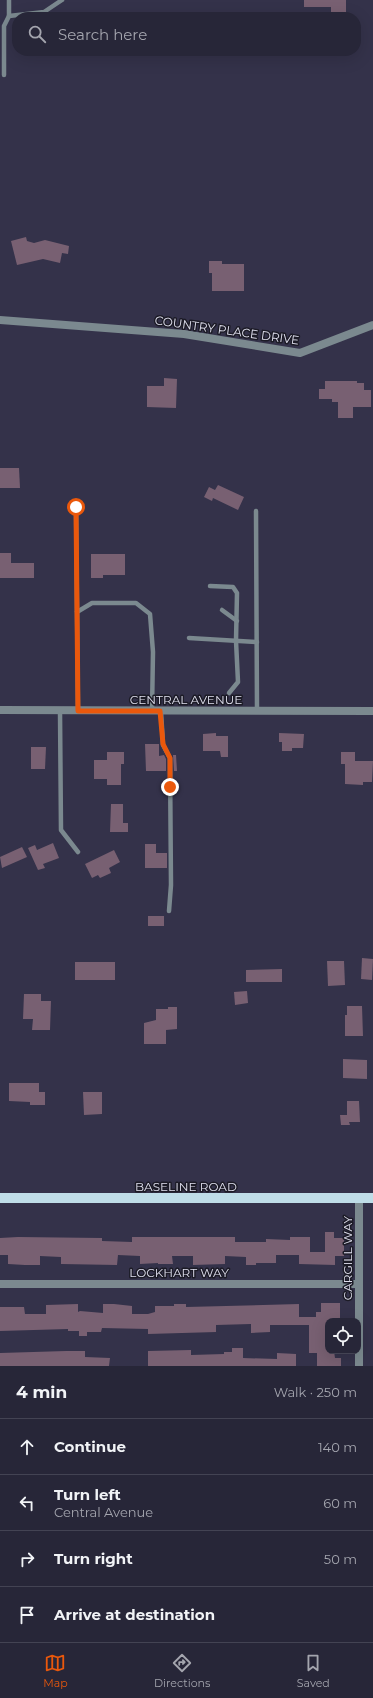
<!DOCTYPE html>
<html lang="en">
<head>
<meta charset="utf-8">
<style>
	:root { --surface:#272638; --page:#2f2e40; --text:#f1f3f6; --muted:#a4a5ae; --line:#434353; --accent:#ea580c }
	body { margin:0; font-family:Montserrat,sans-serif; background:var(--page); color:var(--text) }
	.controls { position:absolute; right:12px; bottom:12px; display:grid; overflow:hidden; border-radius:8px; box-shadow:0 4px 16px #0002 }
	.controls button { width:36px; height:36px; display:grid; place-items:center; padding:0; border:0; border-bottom:1px solid var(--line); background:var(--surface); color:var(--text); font:20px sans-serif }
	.stop { position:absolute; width:12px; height:12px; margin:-9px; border:3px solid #ea580c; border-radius:50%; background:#fff }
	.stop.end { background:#ea580c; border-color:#fff; box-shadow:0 1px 4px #0008 }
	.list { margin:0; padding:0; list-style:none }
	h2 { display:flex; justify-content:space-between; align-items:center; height:52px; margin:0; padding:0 16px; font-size:17px }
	h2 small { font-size:13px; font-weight:400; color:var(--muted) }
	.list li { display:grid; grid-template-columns:26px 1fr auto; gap:12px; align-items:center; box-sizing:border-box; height:56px; padding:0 16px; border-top:1px solid var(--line) }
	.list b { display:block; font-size:15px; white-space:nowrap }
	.list p { margin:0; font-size:13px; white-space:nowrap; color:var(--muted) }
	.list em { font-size:13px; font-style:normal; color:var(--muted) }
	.icon { flex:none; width:22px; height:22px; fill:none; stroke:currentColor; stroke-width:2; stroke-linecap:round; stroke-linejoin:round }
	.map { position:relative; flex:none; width:373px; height:1366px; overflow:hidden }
	.search { position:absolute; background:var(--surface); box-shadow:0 4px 16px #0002; left:12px; right:12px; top:12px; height:44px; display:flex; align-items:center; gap:10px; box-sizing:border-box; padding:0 14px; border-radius:16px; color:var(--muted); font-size:15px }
	.sheet { height:276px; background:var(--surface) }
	nav { display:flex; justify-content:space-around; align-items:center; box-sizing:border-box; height:56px; border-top:1px solid var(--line); background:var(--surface); font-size:11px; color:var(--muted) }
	nav a { display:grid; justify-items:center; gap:2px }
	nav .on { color:var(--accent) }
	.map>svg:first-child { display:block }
	.building { fill:#786072 }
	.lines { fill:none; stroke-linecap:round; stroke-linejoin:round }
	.service { stroke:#7b898f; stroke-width:4.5 }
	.minor { stroke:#7b898f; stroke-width:8 }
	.primary { stroke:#bfdde8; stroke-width:10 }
	.route { stroke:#ea580c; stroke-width:5 }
	.labels { text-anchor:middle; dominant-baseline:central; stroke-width:3; stroke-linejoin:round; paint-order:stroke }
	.street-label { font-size:12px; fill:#e0e0ef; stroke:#1c1b26 }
</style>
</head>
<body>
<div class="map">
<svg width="373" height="1366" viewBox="0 0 373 1366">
	<rect width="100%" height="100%" fill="#34324a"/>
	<!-- building -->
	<g class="building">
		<path d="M304,0H346V13H331V7H304Z"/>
		<path d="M26,237L27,241L34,243L45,240L69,246L68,254L62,253L60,263L43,259L17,265L11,241Z"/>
		<path d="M209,261H222V264H244V291H212V273H209Z"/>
		<path d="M164,378L177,379L176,408L147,407V386H164Z"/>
		<path d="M325,381H357V383H364V390H371V407H353V418H338V402H332V399H319V389H325Z"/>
		<path d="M0,468H19L20,488H0Z"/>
		<path d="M218,485L244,497L238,510L213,498L212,501L204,497L209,487L215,490Z"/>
		<path d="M0,553H11V563H34V578H0Z"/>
		<path d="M91,554H125V575H103V578H91Z"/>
		<path d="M216,733V736H228V757H221L220,751H203V734Z"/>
		<path d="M279,733L304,734L303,748H292V751H282V742H279Z"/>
		<path d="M145,744H159V756L164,755L166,759V771H146Z"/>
		<path d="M31,747H46L45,769H31Z"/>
		<path d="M107,752H124V764H121V785H107V779H94V760H107Z"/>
		<path d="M341,752H355V761H373L372,782H363V785L345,784V764H341Z"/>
		<path d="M173,755H176L177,771H174Z"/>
		<path d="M111,804H123V823H128V832H110Z"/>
		<path d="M53,843L59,858L43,864L45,868L38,870L28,848L35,845L37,850Z"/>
		<path d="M145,844H156V853H167V868H145Z"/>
		<path d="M22,847L27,857L2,868L0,857Z"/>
		<path d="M114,850L120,862L109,868L111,873L100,878L98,875L92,878L85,864Z"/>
		<rect x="148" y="916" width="16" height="10"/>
		<path d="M362,958L373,959L372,980L361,979Z"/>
		<path d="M327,961H344L345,985L328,986Z"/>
		<rect x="75" y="962" width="40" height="18"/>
		<path d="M282,969V982H246V970Z"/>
		<path d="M247,991L248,1003L235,1005L234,992Z"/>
		<path d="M24,994H41V1001H51L50,1030H32L33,1019H23Z"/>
		<path d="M347,1006H362L363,1036H345V1015H347Z"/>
		<path d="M168,1007H177V1029L166,1030V1044H144V1023L156,1020V1009H168Z"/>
		<path d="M343,1059L367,1060V1079L343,1078Z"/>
		<path d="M9,1083H39V1092H45V1105H30V1102L9,1101Z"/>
		<path d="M83,1092H102V1114L84,1115Z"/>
		<path d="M347,1101H359L360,1122H349L350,1125H341L340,1115H347Z"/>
		<path d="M325,1232H334V1238H344V1256H335V1265L299,1264V1255H276V1263H256V1265H246V1257L225,1256V1264L193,1265V1256H172L173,1264H158V1263L140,1264V1256L118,1255L117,1265L61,1264V1257L40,1256V1265H25L8,1264V1255H0V1238L18,1237L102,1238V1241L132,1242V1237H235V1242H266V1239L290,1240V1237H310V1252H325Z"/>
		<path d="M321,1303H340V1321H328V1351H334L335,1358H341V1366H317V1353H309V1325H270V1332L251,1333V1324L216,1325V1332L148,1334V1329L102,1328L101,1332H87V1336H79V1331H68V1329L0,1331V1307H24L25,1314H46V1305L78,1304V1312L80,1311L103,1313V1304H114L132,1306V1314H148L155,1312V1306H174V1304H186V1307L299,1304V1317H316V1312H321Z"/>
		<path d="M232,1348H243V1358L277,1359V1353L296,1354V1366H148V1351L191,1350V1355L224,1354V1352H232Z"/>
		<path d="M66,1351H85V1357L110,1358L109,1366H0V1353Z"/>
	</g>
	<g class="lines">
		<!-- service -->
		<g class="service">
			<path d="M9,0V16L44,12L62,0"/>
			<path d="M4,75V26L9,16"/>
			<path d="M76,507L78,711"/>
			<path d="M256,511L257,711"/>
			<path d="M210,586L233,587L237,593L236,641L238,682L229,693"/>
			<path d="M222,610L237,621"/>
			<path d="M77,612L92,603H136L150,614L153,652L152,711"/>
			<path d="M189,638L257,642"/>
			<path d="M60,711L61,830L78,852"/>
			<path d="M161,711L163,745L170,758L171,885L169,911"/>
		</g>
		<!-- minor -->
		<g class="minor">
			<path d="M0,320L184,334L300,353L373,325"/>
			<path d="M0,710L373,711"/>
			<path d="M359,1198V1366"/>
			<path d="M0,1284H359"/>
		</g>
		<!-- primary -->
		<path class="primary" d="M0,1198H373"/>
	</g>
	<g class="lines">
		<!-- route -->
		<path class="route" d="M76,507L78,711H160L163,744L170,758V787"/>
	</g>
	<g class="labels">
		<!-- street labels -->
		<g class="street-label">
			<text transform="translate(227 330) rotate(8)">COUNTRY PLACE DRIVE</text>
			<text x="186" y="699">CENTRAL AVENUE</text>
			<text x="186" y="1186">BASELINE ROAD</text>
			<text transform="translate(347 1258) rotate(-90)">CARGILL WAY</text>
			<text x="179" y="1272">LOCKHART WAY</text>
		</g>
	</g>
</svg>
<div class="controls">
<button><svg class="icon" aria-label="locate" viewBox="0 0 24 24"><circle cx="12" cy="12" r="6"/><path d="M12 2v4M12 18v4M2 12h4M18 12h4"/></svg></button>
</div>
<div class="stop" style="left:76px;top:507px"></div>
<div class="stop end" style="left:170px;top:787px"></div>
<div class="search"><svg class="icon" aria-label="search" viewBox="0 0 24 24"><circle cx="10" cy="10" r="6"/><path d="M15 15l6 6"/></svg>Search here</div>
</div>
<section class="sheet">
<h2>4 min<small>Walk · 250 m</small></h2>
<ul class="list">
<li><svg class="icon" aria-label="ahead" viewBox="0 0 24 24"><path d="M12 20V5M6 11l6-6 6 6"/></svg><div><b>Continue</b></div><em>140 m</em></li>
<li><svg class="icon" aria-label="left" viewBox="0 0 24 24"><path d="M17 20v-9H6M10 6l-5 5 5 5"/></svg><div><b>Turn left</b><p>Central Avenue</p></div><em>60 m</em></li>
<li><svg class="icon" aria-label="right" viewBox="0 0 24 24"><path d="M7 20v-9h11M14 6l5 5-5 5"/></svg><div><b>Turn right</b></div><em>50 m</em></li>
<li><svg class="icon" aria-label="arrive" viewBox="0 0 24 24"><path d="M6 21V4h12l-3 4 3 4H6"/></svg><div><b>Arrive at destination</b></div></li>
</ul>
</section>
<nav>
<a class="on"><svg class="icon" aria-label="map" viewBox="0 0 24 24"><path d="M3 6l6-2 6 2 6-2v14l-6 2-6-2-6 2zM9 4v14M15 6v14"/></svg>Map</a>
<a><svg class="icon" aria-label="directions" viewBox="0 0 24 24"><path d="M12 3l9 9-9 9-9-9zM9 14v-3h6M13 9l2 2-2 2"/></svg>Directions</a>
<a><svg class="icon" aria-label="saved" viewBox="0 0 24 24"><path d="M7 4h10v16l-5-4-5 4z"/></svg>Saved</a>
</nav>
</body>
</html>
